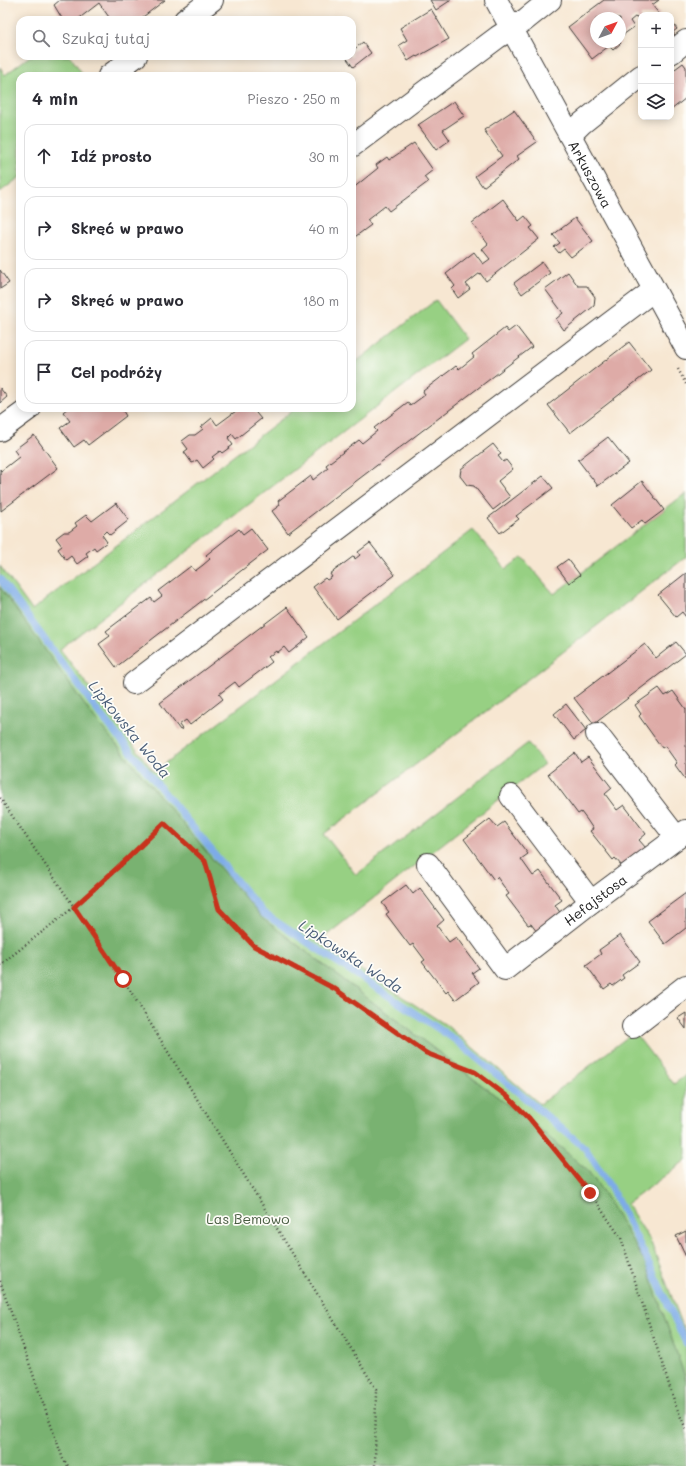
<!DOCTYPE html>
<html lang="pl">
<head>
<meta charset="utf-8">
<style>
	:root { --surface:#fff; --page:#f7f7f7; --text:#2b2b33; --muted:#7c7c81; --line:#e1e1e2 }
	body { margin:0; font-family:Mali,sans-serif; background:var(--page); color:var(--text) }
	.controls { position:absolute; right:12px; top:12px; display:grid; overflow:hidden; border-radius:8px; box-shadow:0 2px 10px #0003 }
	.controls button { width:36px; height:36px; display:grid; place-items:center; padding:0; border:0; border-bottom:1px solid var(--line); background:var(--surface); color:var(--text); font:20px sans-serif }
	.compass { position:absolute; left:590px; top:12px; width:36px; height:36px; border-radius:50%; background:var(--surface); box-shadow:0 2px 10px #0003; rotate:49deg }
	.stop { position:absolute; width:12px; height:12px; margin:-9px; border:3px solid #c8321e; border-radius:50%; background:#fff }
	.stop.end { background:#c8321e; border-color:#fff; box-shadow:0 1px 4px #0008 }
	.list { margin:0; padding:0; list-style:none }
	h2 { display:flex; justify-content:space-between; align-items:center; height:52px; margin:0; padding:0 16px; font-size:17px }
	h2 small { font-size:13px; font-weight:400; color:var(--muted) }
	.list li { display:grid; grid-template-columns:26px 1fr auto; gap:12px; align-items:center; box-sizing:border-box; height:64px; margin:0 8px 8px; padding:0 8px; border:1px solid var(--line); border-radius:12px }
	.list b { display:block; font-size:15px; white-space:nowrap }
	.list em { font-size:13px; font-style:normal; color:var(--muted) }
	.icon { flex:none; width:22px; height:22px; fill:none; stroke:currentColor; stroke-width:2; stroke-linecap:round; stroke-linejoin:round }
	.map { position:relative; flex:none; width:686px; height:1466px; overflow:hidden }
	.search { position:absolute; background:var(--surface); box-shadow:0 2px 10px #0003; left:16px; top:16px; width:340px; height:44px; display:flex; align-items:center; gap:10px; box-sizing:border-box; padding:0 14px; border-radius:12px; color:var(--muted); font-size:15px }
	.panel { position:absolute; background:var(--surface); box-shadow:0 2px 10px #0003; left:16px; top:72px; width:340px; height:340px; border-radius:12px }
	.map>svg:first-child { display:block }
	.green { fill:#97d083; stroke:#5a7650 }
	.forest { fill:#79b271; stroke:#4a6746 }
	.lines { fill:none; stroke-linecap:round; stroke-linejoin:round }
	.stream { stroke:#7dabe7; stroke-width:7 }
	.building { fill:#deaba7 }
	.minor-casing { stroke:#3d3a37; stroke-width:24 }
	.major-casing { stroke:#3d3a37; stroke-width:24 }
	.path { stroke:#3d3a37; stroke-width:2.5; stroke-dasharray:1 3; stroke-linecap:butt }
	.minor { stroke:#fff; stroke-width:22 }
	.major { stroke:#fff; stroke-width:22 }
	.route { stroke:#c8321e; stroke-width:5 }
	.labels { text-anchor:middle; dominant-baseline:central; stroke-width:3.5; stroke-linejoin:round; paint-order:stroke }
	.street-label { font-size:14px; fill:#1c1c1c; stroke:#fdfcf7 }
	.park-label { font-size:14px; fill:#475b40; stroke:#fdfcf7 }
	.water-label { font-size:15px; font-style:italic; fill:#485c77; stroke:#fdfcf7 }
</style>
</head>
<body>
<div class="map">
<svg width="686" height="1466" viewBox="0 0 686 1466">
	<rect width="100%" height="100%" fill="#fdfcf7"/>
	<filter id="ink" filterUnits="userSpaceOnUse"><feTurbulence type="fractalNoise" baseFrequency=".025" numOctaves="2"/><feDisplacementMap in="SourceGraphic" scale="8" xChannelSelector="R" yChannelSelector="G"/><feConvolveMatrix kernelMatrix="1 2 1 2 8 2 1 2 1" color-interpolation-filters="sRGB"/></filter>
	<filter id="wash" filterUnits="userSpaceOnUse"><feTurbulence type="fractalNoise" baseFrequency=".012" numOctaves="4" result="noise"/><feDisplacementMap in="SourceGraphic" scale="16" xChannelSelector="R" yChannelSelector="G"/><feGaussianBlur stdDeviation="0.9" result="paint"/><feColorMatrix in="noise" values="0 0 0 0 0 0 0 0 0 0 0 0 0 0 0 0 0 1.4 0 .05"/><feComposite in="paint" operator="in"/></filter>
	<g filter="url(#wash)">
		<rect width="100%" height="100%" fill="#f7e7d2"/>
		<!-- green -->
		<g class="green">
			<path d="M30,56H70L84,76H20V177L0,192V67L5,75Z"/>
			<path d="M436,300L465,339L60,649L154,772L473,530L506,569L522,557L554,594L686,493V557L497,703L324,834L356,875L528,743L544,764L318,942L446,1025L540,1104L634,1032L674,1084L686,1075V1160L627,1204L650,1240L686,1334V1380L646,1264L603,1192L588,1171L537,1127L262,918L94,718L0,587V566L32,610L296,408H352V365Z"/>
		</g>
		<!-- forest -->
		<path class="forest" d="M0,587L94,718L262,918L537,1127L588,1171L603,1192L646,1264L686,1380V1466H0Z"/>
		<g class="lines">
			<!-- stream -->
			<path class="stream" d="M0,579L99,713L263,913L454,1039L585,1148L610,1186L645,1255L686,1343"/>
		</g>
		<g id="blocks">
			<!-- building -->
			<g class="building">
				<path d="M60,0H165L139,20H111L99,3L77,20H63L54,5Z"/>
				<path d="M430,0H451L436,10Z"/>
				<path d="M604,0H659L652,5L660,15H641V23L636,16L630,21L634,27L620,37V18H596V42H620L621,43L613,50L609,46L592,59L568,27Z"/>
				<path d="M431,9L449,39L417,57L416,56L408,61L399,45L407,40L400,28Z"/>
				<path d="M674,25L677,29L673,32L678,40L671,45V28Z"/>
				<path d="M363,42L371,53L353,67L345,56H352V51Z"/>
				<path d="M683,63L686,67V98L671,110V72Z"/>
				<path d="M454,101L464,116L443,130L450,140L436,150L418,125Z"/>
				<path d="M514,110L537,142L517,156L519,159L483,187L475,176L502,156L484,130Z"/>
				<path d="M414,143L433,170L424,177L428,182L389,211L385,206L367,220L371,225L352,239V189L378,168L376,165L387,157L389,160Z"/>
				<path d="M503,199L519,221L525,216L533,226L530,228L539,239L486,281L480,273L466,284L470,289L458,298L452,289L455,286L446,274L474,252L483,264L490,259L482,249L488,244L472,223Z"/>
				<path d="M575,218L593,241L571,257L564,249L559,253L554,247L560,243L553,235Z"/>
				<path d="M542,262L550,273L522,294L514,283Z"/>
				<path d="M0,270L9,283L0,289Z"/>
				<path d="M568,272L578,286H587L595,297L594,306L564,330L556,319L563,313L545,289Z"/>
				<path d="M516,326L532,347L288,533L272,511L280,505L278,501L311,476L313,480L328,468L326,465L359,440L362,443L377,431L374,428L408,402L410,406L418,400L425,395L423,391L456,366L459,369L474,357L472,354L505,328L508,332Z"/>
				<path d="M629,342L651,370L570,433L548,405Z"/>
				<path d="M0,388L7,397L0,403Z"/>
				<path d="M68,408H126L123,411L126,416L88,445L84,440L74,447L60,428L70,421L63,412Z"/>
				<path d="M240,408H252L261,419L236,439L232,434L228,438L233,445L222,453L220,451L212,457L214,459L203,468L197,460L192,463L184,452L188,449L182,441L190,435H195L203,429L201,427L212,418L217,425Z"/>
				<path d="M34,435L58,468L1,511L0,469L1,471L19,457L14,450Z"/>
				<path d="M608,437L629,463L598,486L578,460Z"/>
				<path d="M493,444L501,454L498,456L503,462L506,460L513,469L498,481L510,497L493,510L474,486L467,485L460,476L461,469Z"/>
				<path d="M543,476L553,488L516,516L519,519L500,533L488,518Z"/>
				<path d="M642,481L664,510L645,524L642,520L631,528L612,505Z"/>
				<path d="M116,503L129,520L110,535L106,531L102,535L107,542L96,550L94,547L86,553L88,556L77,564L71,556L66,560L58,549L62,546L56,538L64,532H69L77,526L75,523L86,515L92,521Z"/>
				<path d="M251,528L268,550L116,667L99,644L110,636L106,631L143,603V604L151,598L154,602L162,596L158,591L191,566L195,571L203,565L210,559L206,555L239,529L243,534Z"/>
				<path d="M370,543L395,575L337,619L313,587L325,578L327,580L332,577L330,574L354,556L355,559L360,555L358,552Z"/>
				<path d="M568,559L580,575L569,583L557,567Z"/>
				<path d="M686,573V617L682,612L676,617L658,595Z"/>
				<path d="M287,607L309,637L289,653L284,647L277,653L276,651L268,657L272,662L239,687L235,682L219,694L223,699L190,725L186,720L179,725L182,729L180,730L160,703Z"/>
				<path d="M676,642L686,654L594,724L574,698L645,644L656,658Z"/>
				<path d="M659,688L665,696L673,691L686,709V780L675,765L677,763L665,746L662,748L639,716L641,714L635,705Z"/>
				<path d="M566,704L586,730L574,740L554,714Z"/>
				<path d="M575,753L581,762L588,757L612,788L605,794L617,810L624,805L646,834L639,840L646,848L622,866L615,858L613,860L590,831L593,829L587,820L581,812L578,814L548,774Z"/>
				<path d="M490,819L497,827L504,822L528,854L521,859L533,876L540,871L562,900L555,905L561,914L537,932L531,924L528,925L506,896L509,894L497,877L494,880L464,839Z"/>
				<path d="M406,885L413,894L420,888L444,920L437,926L449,942L456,937L479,968L472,973L479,982L455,1000L448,991L446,993L422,962L425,960L413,944L410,946L386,914L389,912L382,903Z"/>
				<path d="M686,893V928L665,944L648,921Z"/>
				<path d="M620,935L640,962L622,975L624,978L613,986L611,984L604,989L586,965L601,954L599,950Z"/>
				<path d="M686,1013V1029L678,1018Z"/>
				<path d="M686,1231V1257L676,1236Z"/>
			</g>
		</g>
	</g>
	<g filter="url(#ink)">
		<use href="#blocks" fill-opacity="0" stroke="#3d3a37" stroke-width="1"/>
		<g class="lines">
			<defs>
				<g id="minor">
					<path d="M185,20L212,0"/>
					<path d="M671,53L686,41"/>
					<path d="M109,76L136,56"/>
					<path d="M570,135L581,124L641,76"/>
					<path d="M352,146L498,37L525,20L550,0"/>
					<path d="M0,430L30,408"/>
					<path d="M134,683L654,290"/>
					<path d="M597,734L677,838"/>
					<path d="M511,796L591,902"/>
					<path id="s1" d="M428,864L505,969L591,902L686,831"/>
					<path d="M633,1027L686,986"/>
				</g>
				<g id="major">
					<path id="s2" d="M496,0L686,348"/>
				</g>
			</defs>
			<!-- minor casing -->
			<use href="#minor" class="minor-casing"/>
			<!-- major casing -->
			<use href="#major" class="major-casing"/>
			<!-- path -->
			<g class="path">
				<path d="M678,369L686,384"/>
				<path d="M0,798L123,979L376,1389L375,1466"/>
				<path d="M0,965L74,907L128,859L164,823L205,861L219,909L255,946L335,989L426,1053L475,1072L508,1097L529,1118L590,1193L621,1238L676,1406L686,1429"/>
				<path d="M0,1281L63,1459L68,1466"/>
			</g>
			<!-- minor -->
			<use href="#minor" class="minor"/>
			<!-- major -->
			<use href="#major" class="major"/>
		</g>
	</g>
	<g class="lines" filter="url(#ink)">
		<!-- route -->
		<path class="route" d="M123,979L74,907L128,858L164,823L205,861L219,909L254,946L335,989L426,1053L475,1072L508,1097L529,1118L590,1193"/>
	</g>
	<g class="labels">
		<!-- street labels -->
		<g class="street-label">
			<text stroke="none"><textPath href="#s2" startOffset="198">Arkuszowa</textPath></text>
			<text stroke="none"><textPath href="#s1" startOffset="244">Hefajstosa</textPath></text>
		</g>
		<!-- park labels -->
		<g class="park-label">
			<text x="248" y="1218">Las Bemowo</text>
		</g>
		<!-- water labels -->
		<g class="water-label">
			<text transform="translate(130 729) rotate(51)">Lipkowska Woda</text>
			<text transform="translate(351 956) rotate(33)">Lipkowska Woda</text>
		</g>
	</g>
</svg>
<div class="controls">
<button>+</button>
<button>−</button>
<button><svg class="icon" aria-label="layers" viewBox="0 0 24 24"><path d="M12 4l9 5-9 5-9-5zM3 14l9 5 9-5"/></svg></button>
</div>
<svg class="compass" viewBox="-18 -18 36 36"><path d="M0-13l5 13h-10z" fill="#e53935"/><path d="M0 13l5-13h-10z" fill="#7c7c81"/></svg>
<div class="stop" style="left:123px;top:979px"></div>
<div class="stop end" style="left:590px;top:1193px"></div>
<div class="search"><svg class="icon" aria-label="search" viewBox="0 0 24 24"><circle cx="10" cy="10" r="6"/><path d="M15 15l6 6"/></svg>Szukaj tutaj</div>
<section class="panel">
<h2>4 min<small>Pieszo · 250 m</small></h2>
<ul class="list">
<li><svg class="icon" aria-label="ahead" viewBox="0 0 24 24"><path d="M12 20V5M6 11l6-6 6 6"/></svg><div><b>Idź prosto</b></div><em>30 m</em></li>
<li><svg class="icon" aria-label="right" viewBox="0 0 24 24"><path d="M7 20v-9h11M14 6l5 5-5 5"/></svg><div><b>Skręć w prawo</b></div><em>40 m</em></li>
<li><svg class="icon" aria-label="right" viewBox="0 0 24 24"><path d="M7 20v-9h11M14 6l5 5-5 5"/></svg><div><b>Skręć w prawo</b></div><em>180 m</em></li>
<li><svg class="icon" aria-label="arrive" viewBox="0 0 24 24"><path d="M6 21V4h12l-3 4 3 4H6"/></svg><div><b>Cel podróży</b></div></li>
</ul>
</section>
</div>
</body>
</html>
